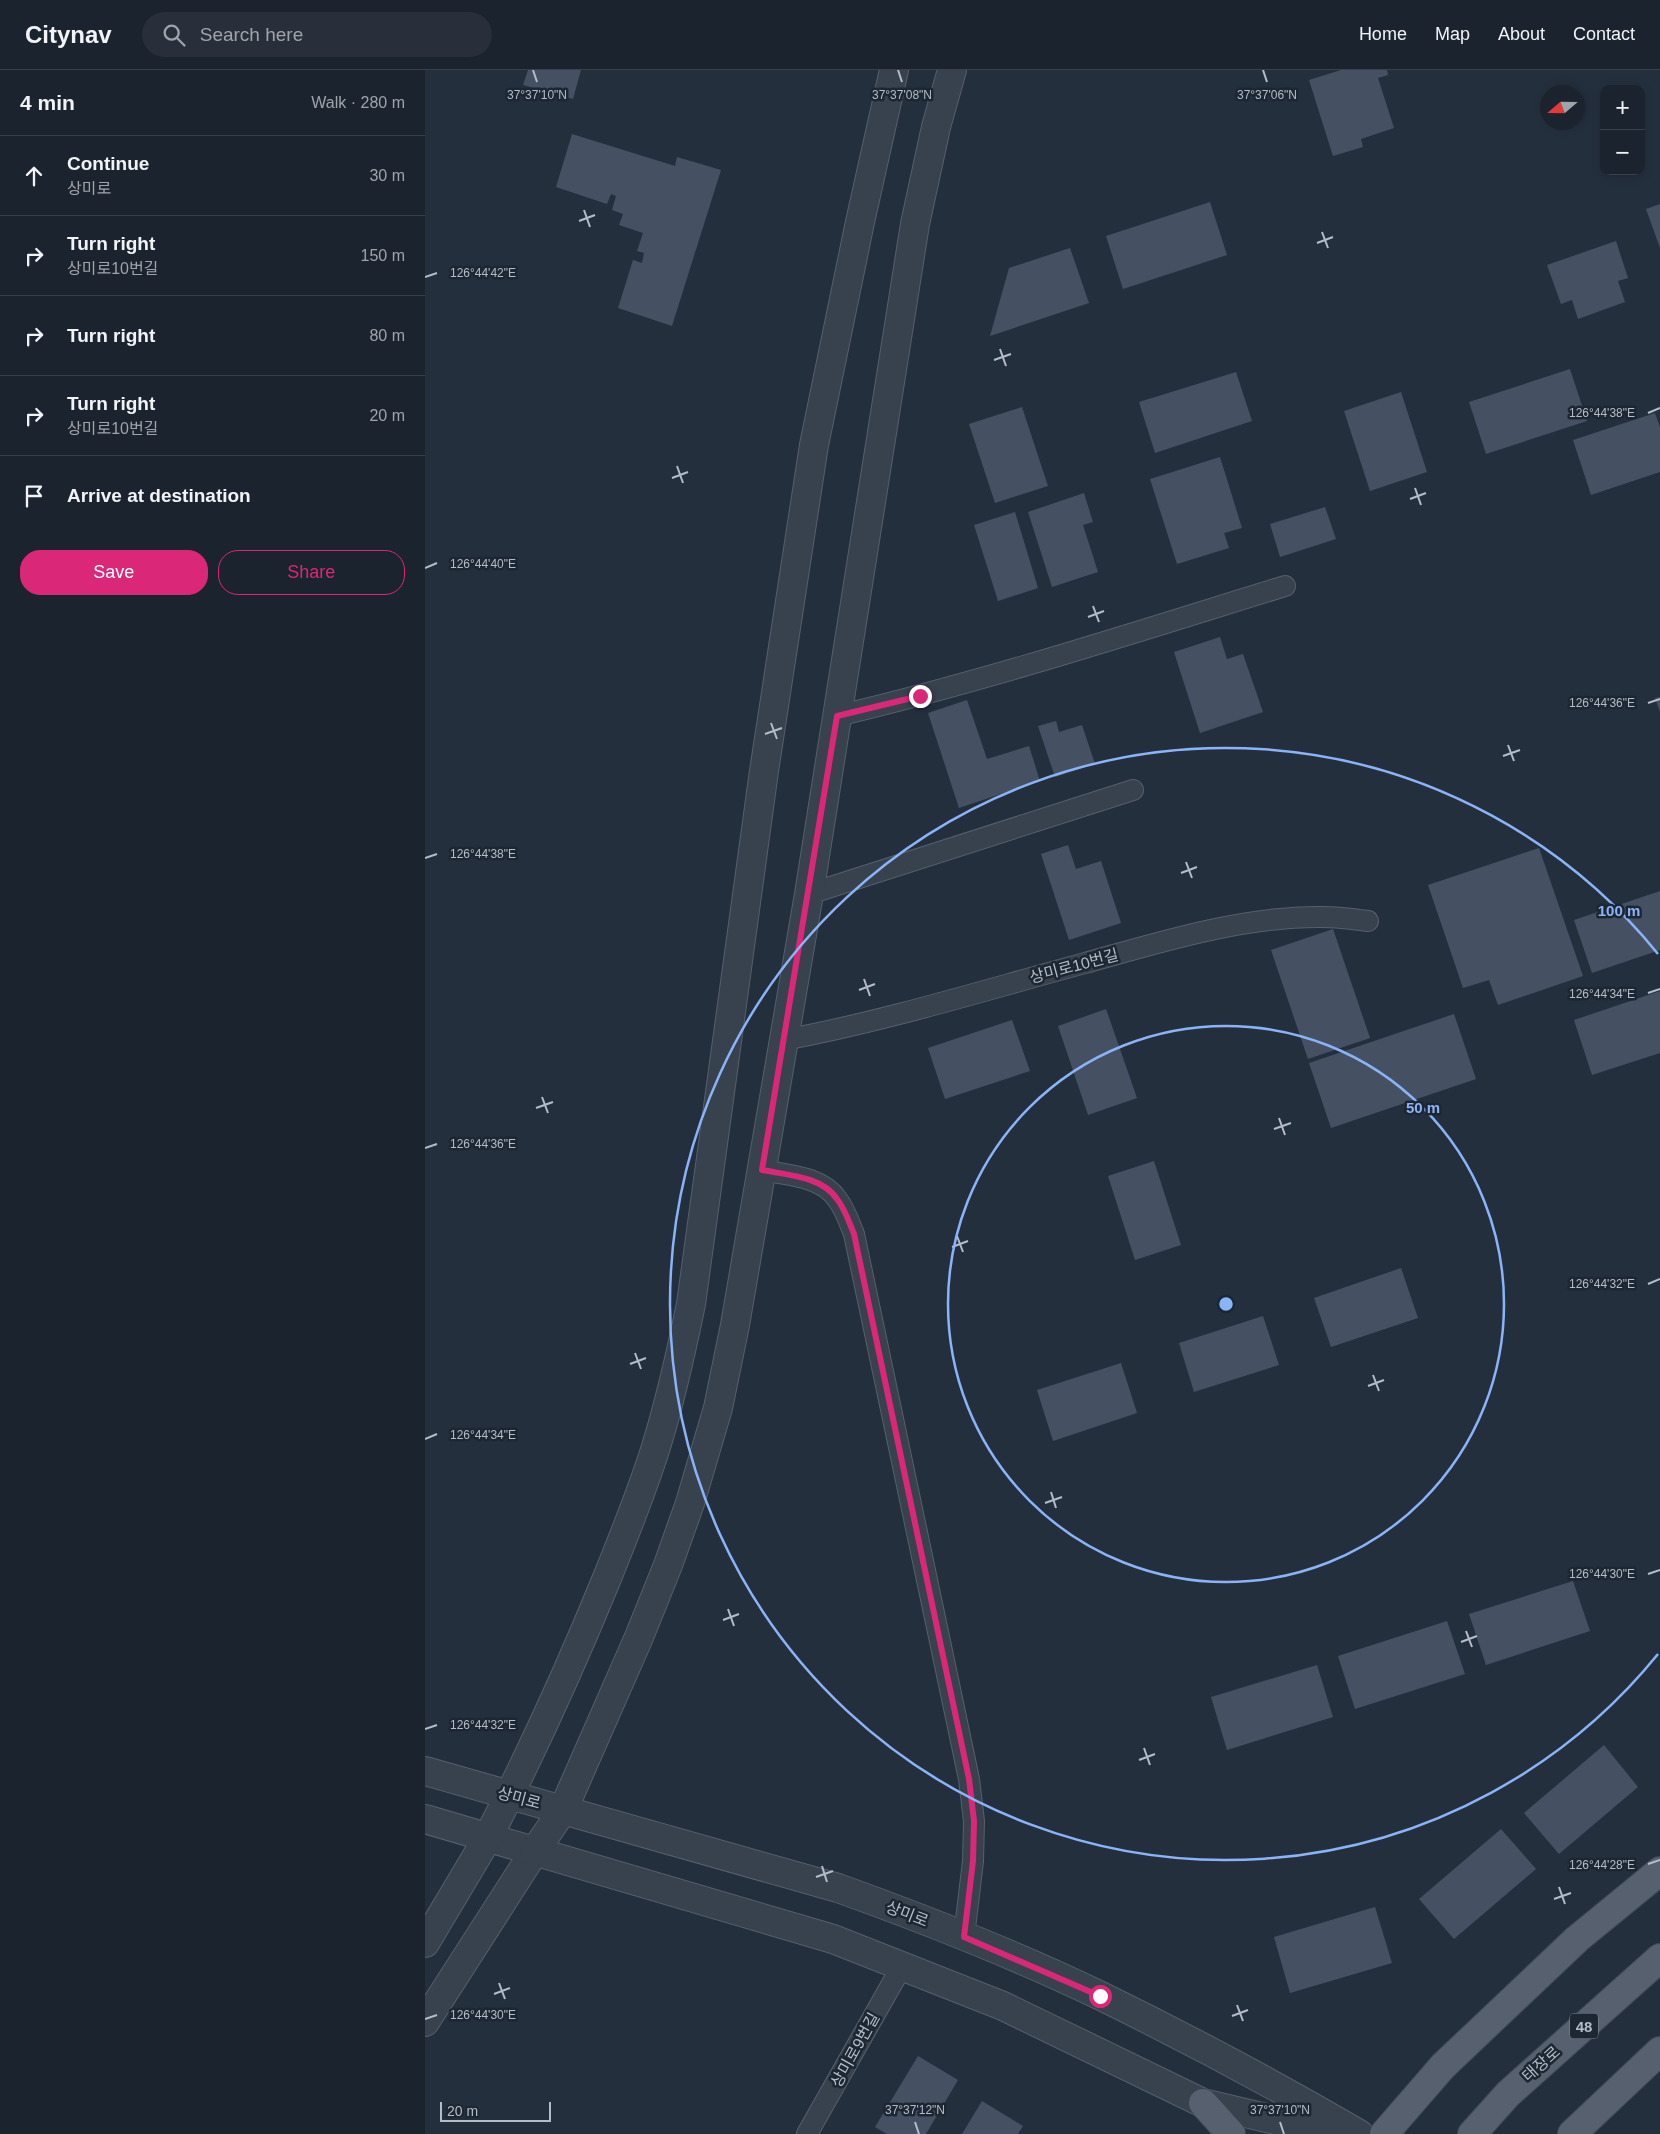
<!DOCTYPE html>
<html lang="en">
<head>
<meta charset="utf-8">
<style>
	:root { --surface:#1b232e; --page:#282f3a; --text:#f1f3f6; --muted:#a0a4aa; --line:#39404a; --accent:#db2777 }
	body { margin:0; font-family:Arial,"Noto Sans KR",sans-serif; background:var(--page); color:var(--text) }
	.controls { position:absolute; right:15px; top:15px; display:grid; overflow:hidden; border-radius:10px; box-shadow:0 2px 8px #0003 }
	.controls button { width:45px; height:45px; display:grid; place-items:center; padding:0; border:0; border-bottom:1px solid var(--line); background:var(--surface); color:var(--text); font:25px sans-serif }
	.compass { position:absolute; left:1115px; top:15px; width:45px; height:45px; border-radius:50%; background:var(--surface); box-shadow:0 2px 8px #0003; rotate:250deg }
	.scale { position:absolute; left:15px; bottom:12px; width:111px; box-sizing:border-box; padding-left:5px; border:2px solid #b4bcc9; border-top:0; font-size:14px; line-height:18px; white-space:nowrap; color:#b4bcc9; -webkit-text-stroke:4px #1d2633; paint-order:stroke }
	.stop { position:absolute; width:15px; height:15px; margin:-11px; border:4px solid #db2777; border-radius:50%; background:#fff }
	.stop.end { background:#db2777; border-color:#fff; box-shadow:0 1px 5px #0008 }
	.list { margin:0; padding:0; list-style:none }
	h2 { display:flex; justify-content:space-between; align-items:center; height:65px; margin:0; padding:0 20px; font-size:21px }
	h2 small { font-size:16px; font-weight:400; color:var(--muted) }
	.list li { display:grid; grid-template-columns:32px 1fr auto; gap:15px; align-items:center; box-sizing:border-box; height:80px; padding:0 20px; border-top:1px solid var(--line) }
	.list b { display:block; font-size:19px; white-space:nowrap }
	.list p { margin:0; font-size:16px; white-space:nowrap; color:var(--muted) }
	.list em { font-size:16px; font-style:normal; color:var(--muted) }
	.actions { display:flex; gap:10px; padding:15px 20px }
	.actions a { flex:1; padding:11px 0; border:1px solid var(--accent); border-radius:20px; text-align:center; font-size:18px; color:var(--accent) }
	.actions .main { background:var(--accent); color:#fff }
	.icon { flex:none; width:28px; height:28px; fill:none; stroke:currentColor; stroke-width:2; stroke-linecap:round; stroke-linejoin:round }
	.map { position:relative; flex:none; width:1235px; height:2064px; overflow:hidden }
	header { display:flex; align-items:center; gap:30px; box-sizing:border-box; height:70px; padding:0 25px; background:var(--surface); border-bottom:1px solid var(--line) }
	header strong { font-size:24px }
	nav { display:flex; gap:28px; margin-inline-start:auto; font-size:18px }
	.search { width:350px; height:45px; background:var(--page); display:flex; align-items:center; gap:12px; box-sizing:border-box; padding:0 18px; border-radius:28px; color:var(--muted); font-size:19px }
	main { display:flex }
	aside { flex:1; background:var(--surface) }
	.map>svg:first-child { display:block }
	.building { fill:#455162 }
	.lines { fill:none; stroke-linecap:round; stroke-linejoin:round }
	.service-casing { stroke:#565f6c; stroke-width:22 }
	.minor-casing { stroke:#565f6c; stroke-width:30 }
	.tertiary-casing { stroke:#565f6c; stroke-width:30 }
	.primary-casing { stroke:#414a57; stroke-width:30 }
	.service { stroke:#38414e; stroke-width:20 }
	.minor { stroke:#38414e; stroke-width:28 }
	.tertiary { stroke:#38414e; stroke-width:28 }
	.primary { stroke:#56606e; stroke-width:28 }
	.route { stroke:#db2777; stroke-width:6 }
	.ticks { fill:none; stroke:#b4bcc9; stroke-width:2 }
	.ring { fill:none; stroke:#8ab4f8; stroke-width:2.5 }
	.labels { text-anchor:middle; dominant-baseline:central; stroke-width:5; stroke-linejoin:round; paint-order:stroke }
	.shield { fill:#1d2633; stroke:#878f9c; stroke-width:1 }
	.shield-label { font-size:15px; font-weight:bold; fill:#b4bcc9 }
	.street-label { font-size:16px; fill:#b4bcc9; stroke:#1d2633 }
	.ticks-label { font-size:12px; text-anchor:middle; fill:#b4bcc9; stroke:#1d2633; stroke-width:5; stroke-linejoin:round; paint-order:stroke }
	.centre { fill:#8ab4f8; stroke:#1d2633; stroke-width:2.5 }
	.ring-label { font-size:15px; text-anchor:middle; font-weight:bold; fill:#8ab4f8; stroke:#1d2633; stroke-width:5; stroke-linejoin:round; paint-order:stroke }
</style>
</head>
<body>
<header>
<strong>Citynav</strong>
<div class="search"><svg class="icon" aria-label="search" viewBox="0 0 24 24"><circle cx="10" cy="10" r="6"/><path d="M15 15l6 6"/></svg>Search here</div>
<nav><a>Home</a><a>Map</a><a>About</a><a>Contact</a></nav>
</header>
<main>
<aside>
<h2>4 min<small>Walk · 280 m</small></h2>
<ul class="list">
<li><svg class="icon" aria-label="ahead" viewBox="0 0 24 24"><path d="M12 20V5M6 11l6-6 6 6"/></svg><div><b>Continue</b><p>상미로</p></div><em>30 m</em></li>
<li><svg class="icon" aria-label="right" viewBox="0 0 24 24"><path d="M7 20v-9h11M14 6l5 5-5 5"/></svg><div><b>Turn right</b><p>상미로10번길</p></div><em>150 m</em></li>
<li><svg class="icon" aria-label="right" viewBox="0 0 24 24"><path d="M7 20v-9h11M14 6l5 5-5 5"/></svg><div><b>Turn right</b></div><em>80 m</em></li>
<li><svg class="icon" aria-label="right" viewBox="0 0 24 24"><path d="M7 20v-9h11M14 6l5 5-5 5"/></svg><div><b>Turn right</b><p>상미로10번길</p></div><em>20 m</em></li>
<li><svg class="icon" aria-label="arrive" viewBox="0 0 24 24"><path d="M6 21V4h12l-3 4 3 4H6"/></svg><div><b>Arrive at destination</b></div></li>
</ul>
<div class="actions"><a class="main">Save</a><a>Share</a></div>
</aside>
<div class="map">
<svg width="1235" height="2064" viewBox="0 0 1235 2064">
	<rect width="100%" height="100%" fill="#242f3e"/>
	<!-- building -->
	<g class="building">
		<path d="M103,0H156L148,29L98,15Z"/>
		<path d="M916,0H962L963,5L953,8L969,58L936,69L938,77L908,86L884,10Z"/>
		<path d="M147,64L250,96L252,87L296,100L247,256L193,238L208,190L217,193L219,183L212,181L218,163L194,155L198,144L187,140L191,126L186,124L182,134L131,117Z"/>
		<path d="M785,132L802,185L698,219L681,166Z"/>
		<path d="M1235,134V178L1221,139Z"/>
		<path d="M1191,171L1203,208L1193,211L1200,232L1153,249L1147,230L1136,234L1122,195Z"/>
		<path d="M645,178L664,233L565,266L584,198Z"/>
		<path d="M1145,299L1162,351L1061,384L1044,332Z"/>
		<path d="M811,302L827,351L730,383L714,332Z"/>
		<path d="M976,322L1002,402L945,421L919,341Z"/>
		<path d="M597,337L623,416L570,433L544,354Z"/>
		<path d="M1230,343L1235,357V402L1166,425L1148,370Z"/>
		<path d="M795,387L817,458L799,463L804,478L752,494L725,409Z"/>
		<path d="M659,423L668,452L658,455L673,502L627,517L603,442Z"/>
		<path d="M900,437L911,469L855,487L845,454Z"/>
		<path d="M590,442L613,518L573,531L549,455Z"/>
		<path d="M795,567L802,589L818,584L838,642L775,663L749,582Z"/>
		<path d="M1235,627V642L1230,628Z"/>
		<path d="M542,630L562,689L604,676L615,711L534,738L503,643Z"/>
		<path d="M631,651L634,662L657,655L670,694L630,707L613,656Z"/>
		<path d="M643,775L651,799L676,791L696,853L644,870L616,784Z"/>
		<path d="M1114,778L1158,906L1073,935L1064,910L1038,918L1003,815Z"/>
		<path d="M1235,821V880L1167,903L1149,850Z"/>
		<path d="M908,859L945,968L883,989L846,880Z"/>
		<path d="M1235,921V983L1167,1005L1149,950Z"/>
		<path d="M681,939L712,1028L663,1045L633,956Z"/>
		<path d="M1029,944L1051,1009L906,1058L884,993Z"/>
		<path d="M587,950L605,1001L520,1029L503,978Z"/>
		<path d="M729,1091L756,1175L710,1190L683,1106Z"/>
		<path d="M976,1198L993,1248L906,1277L889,1228Z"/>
		<path d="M838,1246L854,1295L769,1322L754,1273Z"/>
		<path d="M696,1293L712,1343L628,1371L612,1320Z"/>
		<path d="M1148,1511L1165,1561L1061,1595L1044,1544Z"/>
		<path d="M1022,1551L1040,1604L930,1639L913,1586Z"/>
		<path d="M892,1595L908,1647L802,1680L786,1627Z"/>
		<path d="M1179,1675L1213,1717L1134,1784L1099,1743Z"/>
		<path d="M1076,1759L1111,1799L1029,1869L994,1829Z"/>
		<path d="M950,1837L967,1893L865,1923L849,1867Z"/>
		<path d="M493,1986L533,2010L501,2064H462L450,2057Z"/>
		<path d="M557,2031L598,2056L593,2064H537Z"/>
	</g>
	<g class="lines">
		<defs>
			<g id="service">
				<path d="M412,646C564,610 711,562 860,516"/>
				<path d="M384,824L708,720"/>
				<path d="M359,970C461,951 560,920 660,893C735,872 819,846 897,847C913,847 928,849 943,851"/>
				<path d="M337,1100C361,1105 397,1106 412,1129C420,1139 424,1152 429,1164L544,1709L549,1751L548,1791L539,1867"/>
				<path d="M382,2064L477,1896"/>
			</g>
			<g id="minor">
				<path d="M0,1873L62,1769"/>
				<path d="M0,1952L109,1782"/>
			</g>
			<g id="tertiary">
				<path d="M0,1701L413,1818C502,1850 591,1885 676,1926C764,1969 850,2015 934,2064"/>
				<path d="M0,1749L408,1869L578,1936L778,2033L909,2064"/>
				<path d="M62,1769C106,1684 146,1596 182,1508C199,1466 216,1424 230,1380C245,1332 256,1283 266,1234L339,701L389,375L435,152L469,0"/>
				<path d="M109,1782L138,1740L214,1567L243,1495L265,1433L293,1338L310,1255L384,824L490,154L511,57L527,0"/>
			</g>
			<g id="primary">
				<path d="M778,2033L806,2064"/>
				<path d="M959,2064L1018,1996L1152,1869L1235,1801"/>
				<path d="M1047,2064L1083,2024L1235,1888"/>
				<path d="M1147,2064L1235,1981"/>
			</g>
		</defs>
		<!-- service casing -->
		<use href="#service" class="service-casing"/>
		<!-- minor casing -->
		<use href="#minor" class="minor-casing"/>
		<!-- tertiary casing -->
		<use href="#tertiary" class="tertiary-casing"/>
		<!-- primary casing -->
		<use href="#primary" class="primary-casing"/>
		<!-- service -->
		<use href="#service" class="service"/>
		<!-- minor -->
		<use href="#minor" class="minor"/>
		<!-- tertiary -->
		<use href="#tertiary" class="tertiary"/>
		<!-- primary -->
		<use href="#primary" class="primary"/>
	</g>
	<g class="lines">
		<!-- route -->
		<path class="route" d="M495,626L412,646L337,1100C361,1105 397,1106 412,1129C420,1139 424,1152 429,1164L544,1709L549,1751L548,1791L539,1867L675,1926"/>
	</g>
	<!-- ticks -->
	<path class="ticks" d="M108,0L112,12M473,0L477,12M838,0L842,12M159,140L165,157M154,151L170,145M897,162L903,178M892,173L908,167M0,207L12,203M575,279L581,296M569,290L586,284M1223,343L1235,338M252,396L258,413M247,408L263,402M990,418L996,435M985,429L1001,423M0,498L12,493M668,536L674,552M663,547L679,541M1223,633L1235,629M346,653L352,669M340,664L357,658M1083,675L1089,691M1078,686L1095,680M0,788L12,784M761,792L767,808M756,803L772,797M439,909L445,926M434,920L450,914M1223,923L1235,919M117,1027L123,1043M111,1038L128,1032M854,1048L860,1065M849,1059L866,1053M0,1078L12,1074M532,1166L538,1182M527,1177L543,1171M1223,1214L1235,1209M210,1283L216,1299M205,1294L221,1288M948,1305L954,1321M943,1316L959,1310M0,1369L12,1364M626,1422L631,1438M620,1433L637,1427M1223,1504L1235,1500M303,1539L309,1556M298,1550L314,1544M1041,1561L1047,1577M1036,1572L1052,1566M0,1659L12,1655M719,1678L725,1695M714,1690L730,1684M1223,1794L1235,1790M397,1796L402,1812M391,1807L408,1801M1134,1817L1140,1834M1129,1829L1146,1823M74,1913L80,1929M69,1924L85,1918M812,1935L818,1951M807,1946L823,1940M0,1949L12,1945M490,2052L494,2064M855,2052L859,2064"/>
	<!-- distance rings -->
	<g class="ring">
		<circle cx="801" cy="1234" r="278"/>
		<path d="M1233 1584A556 556 0 1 1 1233 884"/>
	</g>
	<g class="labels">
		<!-- shield labels -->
		<rect class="shield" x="1145" y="1943.5" width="28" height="25" rx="4"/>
		<g class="shield-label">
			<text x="1159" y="1956">48</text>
		</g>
		<!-- street labels -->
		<g class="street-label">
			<text transform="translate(649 896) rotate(-15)">상미로10번길</text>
			<text transform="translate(94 1728) rotate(15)">상미로</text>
			<text transform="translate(482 1844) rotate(21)">상미로</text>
			<text transform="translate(430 1980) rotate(-61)">상미로9번길</text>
			<text transform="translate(1116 1994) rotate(-42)">태장로</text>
		</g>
	</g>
	<g class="ticks-label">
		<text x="112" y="29">37°37'10"N</text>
		<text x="477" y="29">37°37'08"N</text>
		<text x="842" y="29">37°37'06"N</text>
		<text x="58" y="207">126°44'42"E</text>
		<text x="1177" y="347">126°44'38"E</text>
		<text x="58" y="498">126°44'40"E</text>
		<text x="1177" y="637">126°44'36"E</text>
		<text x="58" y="788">126°44'38"E</text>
		<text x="1177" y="928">126°44'34"E</text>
		<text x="58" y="1078">126°44'36"E</text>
		<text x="1177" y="1218">126°44'32"E</text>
		<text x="58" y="1369">126°44'34"E</text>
		<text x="1177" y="1508">126°44'30"E</text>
		<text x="58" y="1659">126°44'32"E</text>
		<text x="1177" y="1799">126°44'28"E</text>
		<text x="58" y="1949">126°44'30"E</text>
		<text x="490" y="2044">37°37'12"N</text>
		<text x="855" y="2044">37°37'10"N</text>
	</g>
	<circle cx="801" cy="1234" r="8" class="centre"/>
	<g class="ring-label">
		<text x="1194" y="846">100 m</text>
		<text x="998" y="1043">50 m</text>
	</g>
</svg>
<div class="controls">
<button>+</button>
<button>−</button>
</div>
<svg class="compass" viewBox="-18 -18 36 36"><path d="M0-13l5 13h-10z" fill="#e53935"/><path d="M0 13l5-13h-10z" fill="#a0a4aa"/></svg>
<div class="scale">20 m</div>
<div class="stop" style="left:675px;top:1926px"></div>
<div class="stop end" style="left:495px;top:626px"></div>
</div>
</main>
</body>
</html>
